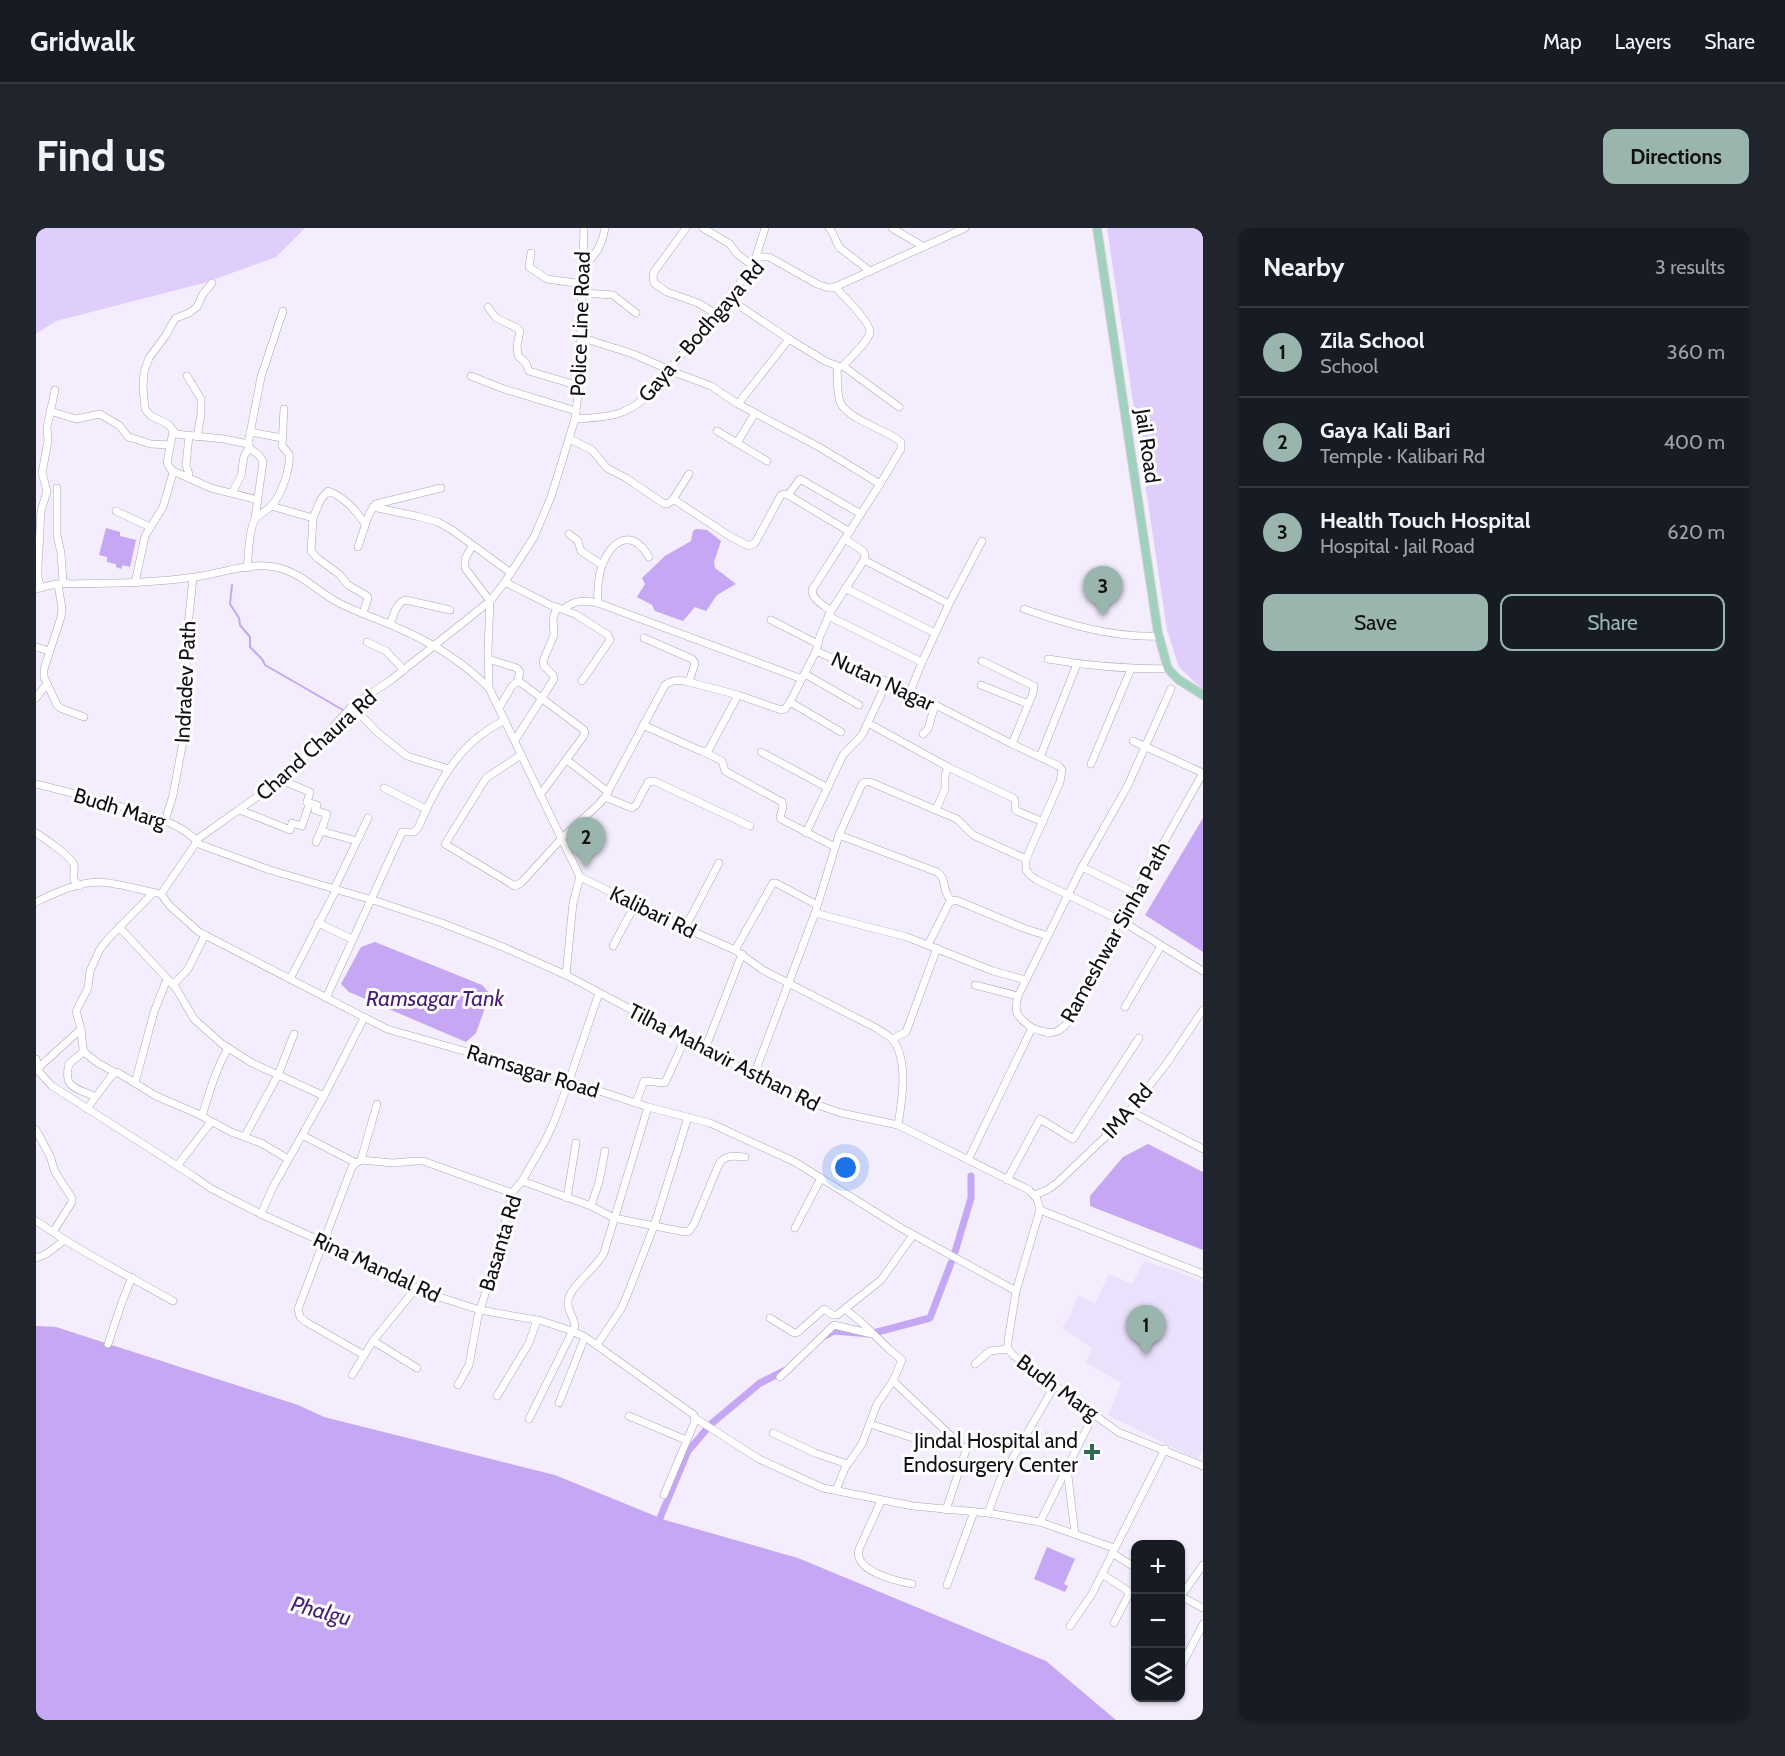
<!DOCTYPE html>
<html lang="en">
<head>
<meta charset="utf-8">
<style>
	:root { --surface:#171b24; --page:#20242c; --text:#f1f3f6; --muted:#9ea1a6; --line:#363941; --accent:#99b5ad }
	body { margin:0; font-family:Cabin,sans-serif; background:var(--page); color:var(--text) }
	.controls { position:absolute; right:18px; bottom:18px; display:grid; overflow:hidden; border-radius:12px; box-shadow:0 2px 4px #0004 }
	.controls button { width:54px; height:54px; display:grid; place-items:center; padding:0; border:0; border-bottom:2px solid var(--line); background:var(--surface); color:var(--text); font:30px sans-serif }
	.you { position:absolute; left:810px; top:940px; width:21px; height:21px; margin:-15px; border:4px solid #fff; border-radius:50%; background:#1a73e8; box-shadow:0 0 0 9px #1a73e833 }
	.badge { display:grid; place-items:center; width:39px; height:39px; border-radius:50%; background:var(--accent); color:#111; font-size:20px; font-weight:700 }
	.pin { position:absolute; translate:-50% -50px; filter:drop-shadow(0 2px 3px #0008) }
	.pin::after { content:''; position:absolute; top:32px; width:21px; height:18px; background:inherit; clip-path:polygon(0 0,100% 0,50% 100%) }
	.list { margin:0; padding:0; list-style:none }
	h2 { display:flex; justify-content:space-between; align-items:center; height:78px; margin:0; padding:0 24px; font-size:26px }
	h2 small { font-size:20px; font-weight:400; color:var(--muted) }
	.list li { display:grid; grid-template-columns:39px 1fr auto; gap:18px; align-items:center; box-sizing:border-box; height:90px; padding:0 24px; border-top:2px solid var(--line) }
	.list b { display:block; font-size:22px; white-space:nowrap }
	.list p { margin:0; font-size:20px; white-space:nowrap; color:var(--muted) }
	.list em { font-size:20px; font-style:normal; color:var(--muted) }
	.actions { display:flex; gap:12px; padding:18px 24px }
	.actions a { flex:1; padding:14px 0; border:2px solid var(--accent); border-radius:12px; text-align:center; font-size:21px; color:var(--accent) }
	.actions .main { background:var(--accent); color:#111 }
	.icon { flex:none; width:33px; height:33px; fill:none; stroke:currentColor; stroke-width:2; stroke-linecap:round; stroke-linejoin:round }
	.map { position:relative; flex:none; width:1167px; height:1492px; overflow:hidden; border-radius:12px }
	header { display:flex; align-items:center; gap:36px; box-sizing:border-box; height:84px; padding:0 30px; background:var(--surface); border-bottom:2px solid var(--line) }
	header strong { font-size:28px }
	nav { display:flex; gap:33px; margin-inline-start:auto; font-size:21px }
	.intro { display:flex; align-items:center; justify-content:space-between; box-sizing:border-box; height:144px; padding:0 36px }
	h1 { margin:0; font-size:42px }
	.button { padding:15px 27px; border-radius:12px; background:var(--accent); color:#111; font-size:21px; font-weight:700 }
	main { display:flex; gap:36px; padding:0 36px }
	aside { flex:1; background:var(--surface); border-radius:12px; box-shadow:0 2px 4px #0004 }
	.map>svg:first-child { display:block }
	.built { fill:#eae1fc }
	.green { fill:#dfcefc }
	.water { fill:#c5a7f4 }
	.lines { fill:none; stroke-linecap:round; stroke-linejoin:round }
	.stream { stroke:#c5a7f4; stroke-width:2 }
	.canal { stroke:#c5a7f4; stroke-width:7 }
	.minor-casing { stroke:#aba5b7; stroke-width:8 }
	.major-casing { stroke:#d4d4d5; stroke-width:10 }
	.minor { stroke:#fff; stroke-width:7 }
	.major { stroke:#a2d0be; stroke-width:8 }
	.poi-dot { fill:#2e6953; stroke:#fefefe; stroke-width:2 }
	.labels { text-anchor:middle; dominant-baseline:central; stroke-width:6; stroke-linejoin:round; paint-order:stroke }
	.street-label { font-size:21px; fill:#110f15; stroke:#fefefe }
	.poi-label { font-size:21px; fill:#110f15; stroke:#fefefe; text-anchor:end }
	.water-label { font-size:22px; font-style:italic; fill:#481d75; stroke:#fefefe }
</style>
</head>
<body>
<header>
<strong>Gridwalk</strong>
<nav><a>Map</a><a>Layers</a><a>Share</a></nav>
</header>
<div class="intro"><h1>Find us</h1><a class="button">Directions</a></div>
<main>
<div class="map">
<svg width="1167" height="1492" viewBox="0 0 1167 1492">
	<rect width="100%" height="100%" fill="#f3edfd"/>
	<!-- built -->
	<path class="built" d="M1108,1033L1142,1044L1167,1055V1222L1162,1232L1072,1187L1086,1155L1050,1135L1056,1120L1026,1100L1034,1088L1042,1067L1059,1076L1073,1046L1096,1056Z"/>
	<!-- green -->
	<g class="green">
		<path d="M0,0H269L240,29L168,55L20,93L0,106Z"/>
		<path d="M1071,0H1167V462L1143,439L1131,402Z"/>
	</g>
	<!-- water -->
	<g class="water">
		<path d="M70,300L84,304V308L100,312L94,339L87,337L85,341L80,339V336L71,334V329L63,327Z"/>
		<path d="M660,301L671,302L685,313L678,334L679,340L700,356L681,367L670,383L659,379L647,393L619,383L616,377L601,369L609,356L606,350L629,328L655,313L657,303Z"/>
		<path d="M1167,590V724L1109,687Z"/>
		<path d="M339,714L446,757L454,766L440,805L430,814L313,764L305,756L325,719Z"/>
		<path d="M1112,916L1167,944V1022L1054,978V968L1087,929Z"/>
		<path d="M0,1098L20,1099L262,1177L288,1189L519,1247L629,1292L762,1330L1010,1433L1080,1492H0Z"/>
		<path d="M1011,1319L1039,1331L1028,1356L1032,1358L1029,1364L998,1351Z"/>
	</g>
	<g class="lines">
		<!-- stream -->
		<path class="stream" d="M196,357L194,376L203,390L204,397L214,409V419L226,431L229,437L307,482"/>
		<!-- canal -->
		<g class="canal">
			<path d="M919,1024L935,970V948"/>
			<path d="M788,1108L798,1103L834,1106L894,1090L915,1035"/>
			<path d="M624,1290L652,1223L675,1196L724,1155L748,1143"/>
		</g>
		<defs>
			<g id="minor">
				<path d="M650,0L618,44L617,49L618,55L631,64L662,75L680,86"/>
				<path d="M667,0L694,16L701,26L716,37"/>
				<path d="M793,0C799,6 799,14 804,20L834,43"/>
				<path d="M856,0L888,19"/>
				<path d="M495,25L493,39L511,51L547,56"/>
				<path d="M718,35L729,0"/>
				<path d="M548,38C560,27 566,17 569,0"/>
				<path d="M176,55L167,66L161,79L153,85L140,90L137,94L130,107L113,130L108,144L107,159L109,181L115,188L132,196L140,206L188,211L212,216"/>
				<path d="M547,65L577,67L600,85"/>
				<path d="M693,71L753,111"/>
				<path d="M452,79L460,90L481,100L484,103L481,118L482,128L490,135L493,143L543,158"/>
				<path d="M544,109L597,126L643,146L675,158L702,176L783,219L844,256L776,362C776,372 788,377 795,383L784,408L780,423"/>
				<path d="M807,138L863,179"/>
				<path d="M801,139C802,150 800,167 805,176C814,192 851,202 865,214V221L844,256"/>
				<path d="M151,148L165,171V186L161,209"/>
				<path d="M435,148L465,160L540,183"/>
				<path d="M702,176L753,111L789,133L804,139L807,138C813,131 833,113 834,104C834,94 807,67 799,59"/>
				<path d="M14,183L40,191L64,186L84,198L92,209L96,210L115,216L134,217"/>
				<path d="M539,191C569,189 585,190 609,170L693,71L718,35L724,29H733L781,56L793,60L799,59L929,0"/>
				<path d="M681,203L731,233"/>
				<path d="M214,204L246,210"/>
				<path d="M534,211L556,222L571,240L590,250L627,275L631,276L636,273L653,246"/>
				<path d="M701,215L719,185"/>
				<path d="M137,243L175,260L222,272"/>
				<path d="M152,250L153,246L150,237L153,208"/>
				<path d="M21,260V307L25,325L27,354"/>
				<path d="M196,265L205,248L208,228L213,220"/>
				<path d="M752,267L814,304"/>
				<path d="M637,271L695,309L713,318L719,315L745,267L748,266L752,267L764,251L825,286"/>
				<path d="M235,278L277,290"/>
				<path d="M337,279L380,288L402,294L416,302L475,345"/>
				<path d="M80,283L114,299"/>
				<path d="M219,290L227,234C224,224 215,225 212,216L225,149L247,83"/>
				<path d="M533,306L542,313L545,323L566,337"/>
				<path d="M809,311L827,323L829,327L828,332"/>
				<path d="M436,318L429,331V340L454,373L452,421L453,460"/>
				<path d="M322,319L333,286L340,276L405,260"/>
				<path d="M211,340C213,325 212,307 218,293C221,286 230,284 235,278C245,268 255,240 253,226L246,218L248,181"/>
				<path d="M469,354L514,377L539,386L572,407L574,412L546,453"/>
				<path d="M99,355L109,308L127,279L137,245L131,235L137,203"/>
				<path d="M22,357L26,380L25,389L8,441V449L21,477L24,480L48,489"/>
				<path d="M5,360L2,350V339L5,283L11,263L6,245L12,213L11,199L19,162"/>
				<path d="M809,360L899,405"/>
				<path d="M0,361C11,358 25,354 36,356C77,355 118,355 159,349C181,346 210,336 231,338C262,340 278,362 303,375C322,385 343,391 362,400C395,414 428,435 453,460L544,649L649,700L699,722L727,742L840,800C845,803 852,807 856,811C873,831 866,873 862,897"/>
				<path d="M562,375C561,362 562,350 566,337C577,311 596,300 613,329"/>
				<path d="M913,376L946,313"/>
				<path d="M528,381C538,372 549,372 562,375L766,451"/>
				<path d="M988,381C1032,396 1075,410 1123,408"/>
				<path d="M795,383L828,332L913,376L886,434L874,464"/>
				<path d="M327,385L332,370L331,368L312,357L303,346L281,330L275,323L277,290L285,271L292,263C307,268 321,283 329,296"/>
				<path d="M792,388L886,434"/>
				<path d="M735,392L782,416"/>
				<path d="M354,396C358,387 360,374 370,372L414,382"/>
				<path d="M608,410L656,431L659,435L653,454"/>
				<path d="M331,414L350,423L368,442"/>
				<path d="M0,419L14,423"/>
				<path d="M452,431L481,440L484,444L481,454"/>
				<path d="M1012,431C1052,438 1091,441 1132,441"/>
				<path d="M946,433L998,458L997,465L976,516"/>
				<path d="M769,446L823,477"/>
				<path d="M945,457L992,476"/>
				<path d="M0,470L11,456"/>
				<path d="M754,474L805,504"/>
				<path d="M316,478L341,504L371,528L413,541"/>
				<path d="M463,480L476,458L481,454H484L548,502L549,505L547,509L504,567"/>
				<path d="M832,495L912,539L977,570L979,572V581L981,583L1007,594"/>
				<path d="M607,497L665,523H672L702,467"/>
				<path d="M887,506L892,501L899,477"/>
				<path d="M479,512L518,451L517,447L508,438L507,433L518,407L517,391L521,379"/>
				<path d="M1097,513L1167,545"/>
				<path d="M668,524L686,533L689,543L746,574L747,579L744,589L745,591L799,619"/>
				<path d="M725,524L792,560"/>
				<path d="M485,527L450,550L409,616L479,658L485,655L526,610L562,577L569,569L629,457C636,452 641,452 649,453L702,467L745,482L749,481L754,474L780,423L874,464L976,516L1023,538L1026,542L1024,554L990,631V642L994,647L1001,652L1084,692L1167,743"/>
				<path d="M1004,529L1041,436"/>
				<path d="M531,532L572,564"/>
				<path d="M1055,536L1095,441"/>
				<path d="M0,556C28,563 55,570 83,578C109,586 139,592 160,612V615"/>
				<path d="M348,560L390,581"/>
				<path d="M569,569L596,580L600,577L612,554L618,553L714,598"/>
				<path d="M271,574L281,577L279,582L291,586L285,603L321,613"/>
				<path d="M204,582L254,602L256,595L266,598L273,577L271,574L274,564L245,552"/>
				<path d="M900,582L909,561V547L912,539"/>
				<path d="M129,593L137,567L151,492L150,417L157,350"/>
				<path d="M0,605C8,610 36,629 38,637C39,641 37,647 38,652L44,658"/>
				<path d="M770,605L807,527L826,507L851,454"/>
				<path d="M160,612L245,552L281,517L316,478L355,452L454,373L469,354L498,309L515,269L539,191L543,158L548,0"/>
				<path d="M280,614L285,603"/>
				<path d="M160,615L234,642L343,674L406,695L467,719L530,747L764,871L805,885L862,897L993,962L1001,971L1004,982L980,1063"/>
				<path d="M1046,639L1099,665"/>
				<path d="M298,661L332,590"/>
				<path d="M125,666L134,678L163,704L351,801L533,853L612,879L674,895L759,934L865,1000L980,1063L972,1113V1121L977,1127L1082,1204L1167,1238"/>
				<path d="M125,666L160,615"/>
				<path d="M916,673C905,664 912,651 901,644L803,607L826,556L829,554H834L921,591L937,607L990,631"/>
				<path d="M0,674C19,665 42,654 63,654C82,655 101,661 120,665"/>
				<path d="M779,685L871,709L957,743L990,752"/>
				<path d="M282,695L316,711"/>
				<path d="M83,699L140,760L158,791L186,816L216,835L288,868"/>
				<path d="M649,700L683,635"/>
				<path d="M892,717L913,675L916,673L920,672L987,700L1012,708"/>
				<path d="M577,718L600,675"/>
				<path d="M699,722L737,655H740L781,677"/>
				<path d="M530,747L537,675L544,649"/>
				<path d="M254,751L300,662"/>
				<path d="M137,757L152,741L169,707"/>
				<path d="M939,757L982,768"/>
				<path d="M290,770L366,604H378L382,600C396,568 413,533 441,510C450,503 459,497 469,492"/>
				<path d="M1089,779L1125,718"/>
				<path d="M996,800C982,789 977,787 982,768L1046,639L1092,557L1135,461"/>
				<path d="M856,811L870,804L901,720"/>
				<path d="M669,821L706,726"/>
				<path d="M48,823L33,836C26,862 43,860 59,869"/>
				<path d="M0,831L4,845L16,858L157,948L174,960L225,986L307,1023L371,1056L397,1067L444,1082L506,1093L536,1103L549,1109L658,1187L659,1193L628,1267"/>
				<path d="M0,842L45,801"/>
				<path d="M78,844L62,835L49,825L47,821L45,801L40,783L52,760L54,743L64,721L72,711L117,665"/>
				<path d="M718,847L779,685L803,607"/>
				<path d="M99,855L118,784L131,751"/>
				<path d="M600,875L608,853L629,855L649,811"/>
				<path d="M51,881L76,847L81,844L120,868L162,886L195,904L225,915L252,931"/>
				<path d="M1094,883L1167,921"/>
				<path d="M166,888C173,865 180,841 192,820"/>
				<path d="M0,902L14,928L19,944L36,970V974L17,1004C55,1030 97,1050 137,1073"/>
				<path d="M266,907L320,935"/>
				<path d="M209,908L242,847L258,806"/>
				<path d="M325,932L357,935L380,933H387L476,965"/>
				<path d="M932,932L996,800C1010,805 1020,809 1031,795L1084,692L1167,545"/>
				<path d="M141,938L175,894"/>
				<path d="M971,952L1004,891L1037,911L1103,810"/>
				<path d="M486,953L555,978L578,990L649,1004L653,1003L658,996L683,936C690,926 698,928 709,929"/>
				<path d="M998,967L1011,962L1022,954L1085,894L1131,835L1167,782"/>
				<path d="M531,970L540,915"/>
				<path d="M555,978L563,954L569,923"/>
				<path d="M1004,982L1167,1046"/>
				<path d="M225,986L237,959L288,868L328,790"/>
				<path d="M0,993L17,1004"/>
				<path d="M759,1000L785,950"/>
				<path d="M0,1030L10,1026L29,1012"/>
				<path d="M734,1090L758,1105L762,1104L788,1081L797,1087H801L845,1052L877,1007"/>
				<path d="M337,1113L381,1140"/>
				<path d="M72,1116L86,1074L96,1049"/>
				<path d="M561,1117L585,1081L590,1070L618,998L652,889"/>
				<path d="M328,1127L270,1094L264,1089L262,1081L316,939L320,935L325,932L341,876"/>
				<path d="M939,1136L954,1123L972,1121"/>
				<path d="M316,1147L337,1113L380,1060"/>
				<path d="M744,1149L798,1097L836,1106"/>
				<path d="M857,1153L930,1222L910,1282"/>
				<path d="M422,1157L433,1137L442,1088L462,1026L476,965L486,953L509,913L518,894L533,853L563,765"/>
				<path d="M461,1168L493,1115L501,1092"/>
				<path d="M523,1175L549,1109"/>
				<path d="M1058,1186L1004,1294L1078,1320"/>
				<path d="M593,1188L650,1212"/>
				<path d="M659,1190L723,1231L787,1260L877,1278L952,1285L1004,1294"/>
				<path d="M493,1191L539,1098C538,1090 532,1083 532,1075C531,1060 561,1040 568,1025L612,879"/>
				<path d="M834,1196L877,1210"/>
				<path d="M737,1205L779,1225L811,1236"/>
				<path d="M1031,1240L1039,1306"/>
				<path d="M800,1262L809,1240L826,1216L841,1176L857,1153L866,1132L853,1121L824,1093L809,1081"/>
				<path d="M845,1273L823,1321C817,1343 860,1353 876,1356"/>
				<path d="M952,1285L964,1252L1019,1157"/>
				<path d="M1076,1325L1100,1340"/>
				<path d="M1066,1346L1092,1363V1368L1078,1395"/>
				<path d="M911,1357L938,1284"/>
				<path d="M1144,1368L1167,1380"/>
				<path d="M1145,1368L1167,1337"/>
				<path d="M1034,1398L1056,1366L1129,1221"/>
				<path d="M1144,1441L1167,1396"/>
			</g>
			<path id="major" d="M1061,0L1122,405L1132,441L1143,452L1167,467"/>
		</defs>
		<!-- minor casing -->
		<use href="#minor" class="minor-casing"/>
		<!-- major casing -->
		<use href="#major" class="major-casing"/>
		<!-- minor -->
		<use href="#minor" class="minor"/>
		<!-- major -->
		<use href="#major" class="major"/>
	</g>
	<!-- markers -->
	<path class="poi-dot" d="M1053 1215h6v6h6v6h-6v6h-6v-6h-6v-6h6z"/>
	<g class="labels">
		<!-- street labels -->
		<g class="street-label">
			<text transform="translate(544 96) rotate(-88)">Police Line Road</text>
			<text transform="translate(665 103) rotate(-49)">Gaya - Bodhgaya Rd</text>
			<text transform="translate(1112 218) rotate(82)">Jail Road</text>
			<text transform="translate(847 453) rotate(25)">Nutan Nagar</text>
			<text transform="translate(149 454) rotate(-87)">Indradev Path</text>
			<text transform="translate(280 517) rotate(-42)">Chand Chaura Rd</text>
			<text transform="translate(84 580) rotate(17)">Budh Marg</text>
			<text transform="translate(617 684) rotate(26)">Kalibari Rd</text>
			<text transform="translate(1079 704) rotate(-61)">Rameshwar Sinha Path</text>
			<text transform="translate(688 829) rotate(27)">Tilha Mahavir Asthan Rd</text>
			<text transform="translate(497 843) rotate(17)">Ramsagar Road</text>
			<text transform="translate(1091 883) rotate(-49)">IMA Rd</text>
			<text transform="translate(464 1015) rotate(-73)">Basanta Rd</text>
			<text transform="translate(341 1039) rotate(25)">Rina Mandal Rd</text>
			<text transform="translate(1022 1159) rotate(36)">Budh Marg</text>
		</g>
		<!-- poi labels -->
		<g class="poi-label">
			<text x="1042" y="1212">Jindal Hospital and<tspan x="1042" dy="24">Endosurgery Center</tspan></text>
		</g>
		<!-- water labels -->
		<g class="water-label">
			<text x="399" y="770">Ramsagar Tank</text>
			<text transform="translate(285 1383) rotate(15)">Phalgu</text>
		</g>
	</g>
</svg>
<div class="controls">
<button>+</button>
<button>−</button>
<button><svg class="icon" aria-label="layers" viewBox="0 0 24 24"><path d="M12 4l9 5-9 5-9-5zM3 14l9 5 9-5"/></svg></button>
</div>
<div class="you"></div>
<div class="pin badge" style="left:1110px;top:1127px">1</div>
<div class="pin badge" style="left:550px;top:639px">2</div>
<div class="pin badge" style="left:1067px;top:388px">3</div>
</div>
<aside>
<h2>Nearby<small>3 results</small></h2>
<ul class="list">
<li><span class="badge">1</span><div><b>Zila School</b><p>School</p></div><em>360 m</em></li>
<li><span class="badge">2</span><div><b>Gaya Kali Bari</b><p>Temple · Kalibari Rd</p></div><em>400 m</em></li>
<li><span class="badge">3</span><div><b>Health Touch Hospital</b><p>Hospital · Jail Road</p></div><em>620 m</em></li>
</ul>
<div class="actions"><a class="main">Save</a><a>Share</a></div>
</aside>
</main>
</body>
</html>
